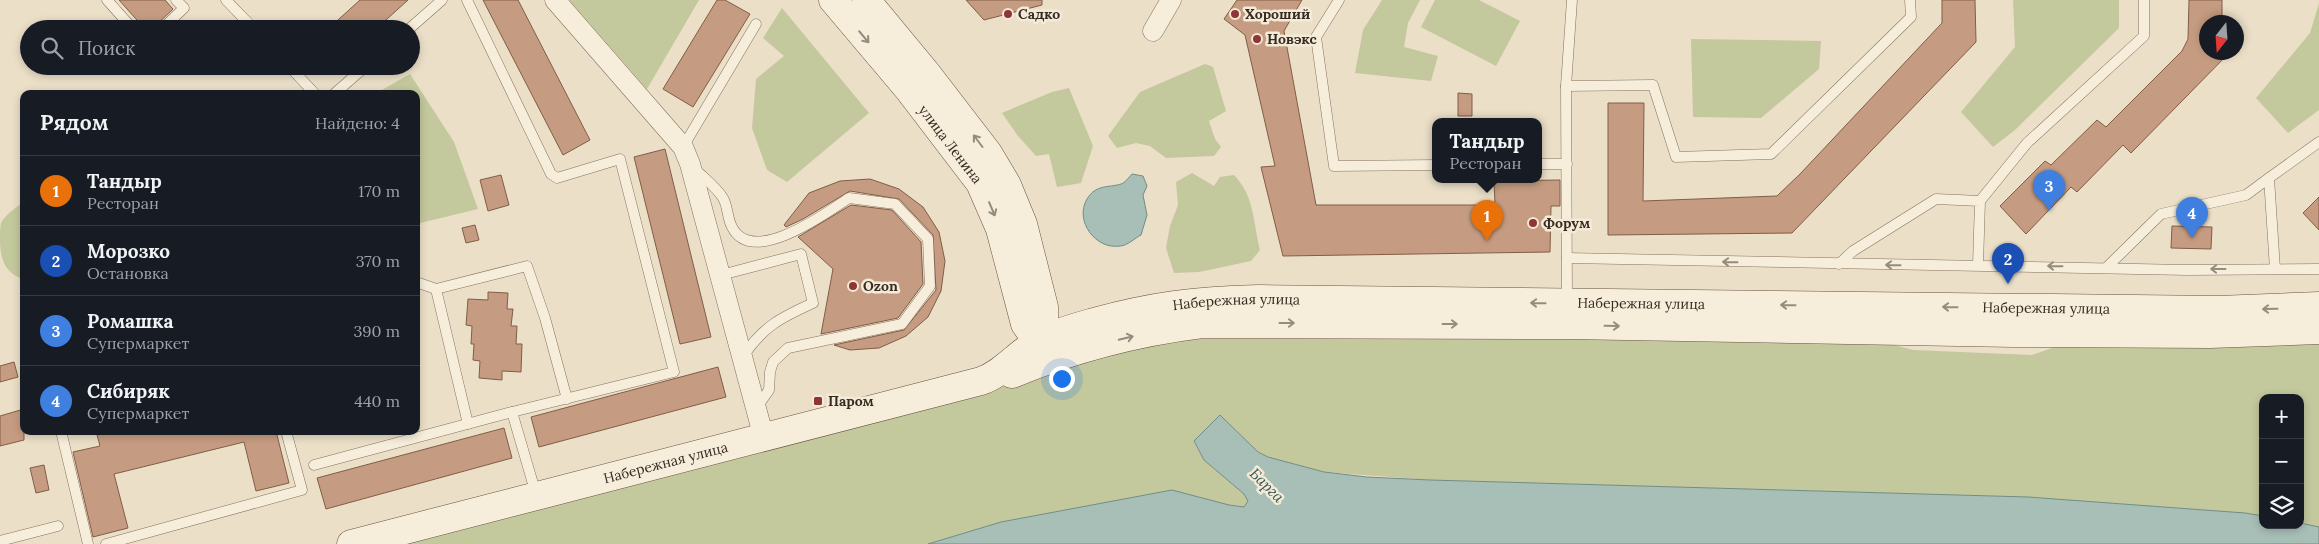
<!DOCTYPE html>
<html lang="ru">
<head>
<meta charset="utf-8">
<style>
	:root { --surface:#171b24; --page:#20242c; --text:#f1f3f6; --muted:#9ea1a6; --line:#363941; --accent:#c59da0 }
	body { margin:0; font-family:Lora,serif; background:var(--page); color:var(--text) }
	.controls { position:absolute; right:15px; bottom:15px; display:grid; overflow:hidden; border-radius:10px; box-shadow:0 2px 8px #0003 }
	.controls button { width:45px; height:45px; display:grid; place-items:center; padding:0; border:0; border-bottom:1px solid var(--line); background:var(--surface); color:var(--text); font:25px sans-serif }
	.compass { position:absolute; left:2199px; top:15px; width:45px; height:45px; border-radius:50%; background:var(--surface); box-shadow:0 2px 8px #0003; rotate:197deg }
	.you { position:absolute; left:1061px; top:378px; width:18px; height:18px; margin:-12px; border:4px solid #fff; border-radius:50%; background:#1a73e8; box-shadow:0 0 0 8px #1a73e833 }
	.badge { display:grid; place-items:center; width:32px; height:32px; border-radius:50%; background:var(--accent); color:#fff; font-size:16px; font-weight:700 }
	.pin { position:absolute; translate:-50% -41px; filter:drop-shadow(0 1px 2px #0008) }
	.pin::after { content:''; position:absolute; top:26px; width:18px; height:15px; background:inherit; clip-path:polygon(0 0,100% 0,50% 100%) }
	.popup { position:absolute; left:1432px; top:118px; width:110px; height:65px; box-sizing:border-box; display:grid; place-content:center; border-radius:10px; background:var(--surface); filter:drop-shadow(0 1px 4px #0005); font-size:16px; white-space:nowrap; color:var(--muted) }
	.popup b { font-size:19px; color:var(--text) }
	.popup::after { content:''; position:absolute; left:50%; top:100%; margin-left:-10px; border:10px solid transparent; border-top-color:var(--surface) }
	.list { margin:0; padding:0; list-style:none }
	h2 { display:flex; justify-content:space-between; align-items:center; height:65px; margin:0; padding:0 20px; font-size:21px }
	h2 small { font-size:16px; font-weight:400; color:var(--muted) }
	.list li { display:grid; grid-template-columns:32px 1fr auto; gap:15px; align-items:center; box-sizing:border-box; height:70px; padding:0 20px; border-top:1px solid var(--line) }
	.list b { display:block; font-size:19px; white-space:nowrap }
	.list p { margin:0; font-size:16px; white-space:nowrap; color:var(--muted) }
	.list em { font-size:16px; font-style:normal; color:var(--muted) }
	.icon { flex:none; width:28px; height:28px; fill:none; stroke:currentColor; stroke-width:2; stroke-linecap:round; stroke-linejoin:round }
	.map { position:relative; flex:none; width:2319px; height:544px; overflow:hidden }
	.search { position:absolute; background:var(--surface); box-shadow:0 2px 8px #0003; left:20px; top:20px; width:400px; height:55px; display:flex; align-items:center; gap:12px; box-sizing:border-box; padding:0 18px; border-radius:28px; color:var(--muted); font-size:19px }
	.panel { position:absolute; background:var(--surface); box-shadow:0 2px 8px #0003; left:20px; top:90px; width:400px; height:345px; border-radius:10px }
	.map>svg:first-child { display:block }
	.green { fill:#c4c89d }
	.water { fill:#a8bfb8; stroke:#708d85 }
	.building { fill:#c59c81; stroke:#825d46 }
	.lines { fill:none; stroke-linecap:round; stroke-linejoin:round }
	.service-casing { stroke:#85725e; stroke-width:11 }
	.minor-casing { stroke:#85725e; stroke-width:21 }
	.secondary-casing { stroke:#675342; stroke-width:29 }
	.service { stroke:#f6eddb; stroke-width:10 }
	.minor { stroke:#f6eddb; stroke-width:20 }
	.secondary { stroke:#f6eddb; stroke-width:28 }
	.oneway { stroke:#968c7e }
	.poi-dot { fill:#8f3437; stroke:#f3ead7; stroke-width:2 }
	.labels { text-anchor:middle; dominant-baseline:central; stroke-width:5; stroke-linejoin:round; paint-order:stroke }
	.poi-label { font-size:14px; font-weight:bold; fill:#372b21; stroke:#f3ead7; text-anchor:start }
	.street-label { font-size:14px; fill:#372b21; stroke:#f3ead7 }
	.water-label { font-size:15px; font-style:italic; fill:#315552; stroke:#f3ead7 }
</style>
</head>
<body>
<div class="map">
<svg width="2319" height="544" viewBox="0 0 2319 544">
	<rect width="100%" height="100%" fill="#ebdfc8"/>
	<!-- green -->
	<g class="green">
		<path d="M569,0H699L647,89Z"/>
		<path d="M1382,0H1420L1408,23L1404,47L1438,56L1431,81L1355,73L1363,30Z"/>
		<path d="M1435,0H1479L1520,21L1496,66L1421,27Z"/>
		<path d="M2013,0H2119V28L2015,130L1993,147L1961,112L2015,47Z"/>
		<path d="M2319,3V110L2288,133L2256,98L2310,33Z"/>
		<path d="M782,8L869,113L787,182L767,170L752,128L756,79L784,56L763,38Z"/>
		<path d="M1691,39L1821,41L1819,69L1761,118L1693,117Z"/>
		<path d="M1205,64L1213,67L1226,111L1209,121L1215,139L1221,147L1214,156L1166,158L1150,146L1136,143L1117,148L1108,136L1140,92Z"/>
		<path d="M410,74L454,142L478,209L416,224V94H380V91Z"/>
		<path d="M1069,88L1093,146L1081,183L1057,187L1049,154L1036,156L1018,136L1002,113L1052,92Z"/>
		<path d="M1192,173L1214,186L1220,177L1234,175C1255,197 1253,222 1260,250L1251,261L1199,272L1174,273L1166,248L1170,226L1178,205L1176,182Z"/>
		<path d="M24,202V279C4,274 0,257 0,239C0,234 0,228 1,223C6,214 15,208 24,202Z"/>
		<path d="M1193,333L1868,338L1913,350L2032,355L2072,341L2319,339V527L2300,523V398H2263V516L2245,513L2028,497L1430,480L1324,472L1268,457L1258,452L1220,415L1194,442L1204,460L1244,494L1248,501L1244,507L1229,505L1172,490L1001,522L928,544H402L842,426L1004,385L1051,365Z"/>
	</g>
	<!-- water -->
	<g class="water">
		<path d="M1132,174L1143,176L1147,186L1143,195L1147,215L1141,235C1135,238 1127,246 1120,246C1096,250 1074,221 1087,199C1096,184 1108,188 1121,184C1125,183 1129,177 1132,174Z"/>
		<path d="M1220,415L1258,452L1268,457L1324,472L1367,477L1430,480L2028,497L2245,513L2263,516V525H2300V523L2319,527V544H928L1001,522L1172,490L1229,505L1244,507L1248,501L1244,494L1204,460L1194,441Z"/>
	</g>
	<!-- building -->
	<g class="building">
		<path d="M119,0H165L173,9L152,29H145Z"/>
		<path d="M360,0H408L376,29H328Z"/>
		<path d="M483,0H518L590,140L563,155Z"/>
		<path d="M717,0H725L750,14L693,107L663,89Z"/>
		<path d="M966,0H1042V5L984,20Z"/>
		<path d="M1237,0H1302L1284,31L1316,205H1495L1494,181L1560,180V206H1551L1550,252L1283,256L1261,167L1275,166L1245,35L1224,19Z"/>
		<path d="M1942,0H1975L1976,42L1792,233L1608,235V103H1644L1643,201L1777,196L1800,174L1942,23Z"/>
		<path d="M2189,0H2222V22H2206V52H2230L2131,153L2123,145L2077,192L2071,187L2026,234L2000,206L2045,161L2051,165L2097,120L2106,127L2182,51L2188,39Z"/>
		<path d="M1458,93L1472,94V116H1458Z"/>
		<path d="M665,149L711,337L680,344L634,157Z"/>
		<path d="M501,175L509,205L488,211L480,180Z"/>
		<path d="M870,179L899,189L923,207L939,232L945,261L941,291L928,317L906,336L879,348L850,350L834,345L904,330L936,290L933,235L899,199L850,191L803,219L786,227L784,225L809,193L840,181Z"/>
		<path d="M2319,197V230L2303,213Z"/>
		<path d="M851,205L892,210L921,242L923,284L898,318L821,334L833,269L798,237Z"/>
		<path d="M475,225L479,240L466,243L462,228Z"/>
		<path d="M2172,226L2212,227L2211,249L2171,248Z"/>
		<path d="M488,292L508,293L507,309H513L511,326H517L516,344H522L521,372L502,371V380L479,378L480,361L473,360L474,344H471L472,326L466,325L468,299L488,300Z"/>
		<path d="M14,362L18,377L0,382V366Z"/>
		<path d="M718,367L726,397L539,447L531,417Z"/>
		<path d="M24,409V440L0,446V416Z"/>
		<path d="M504,428L512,458L326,509L317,478Z"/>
		<path d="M96,431H276L289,483L256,491L244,442L114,474L128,528L93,537L73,452L100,446Z"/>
		<path d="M44,465L49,490L36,493L30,468Z"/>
	</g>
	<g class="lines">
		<defs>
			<g id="service">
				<path d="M107,0L133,29"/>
				<path d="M226,0L254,29"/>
				<path d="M467,0L551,174L557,178L620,159L674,372L512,412L536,494"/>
				<path d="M1339,0L1316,37L1334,166L1436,165"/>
				<path d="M162,29L184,8L176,0"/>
				<path d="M409,29L442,0"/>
				<path d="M289,66L315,94"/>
				<path d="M1566,86L1653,85L1676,157L1771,154L1911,17L1910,0"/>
				<path d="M334,94L366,66"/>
				<path d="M683,147L756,24"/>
				<path d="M1538,164H1567"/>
				<path d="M696,170C704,178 717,188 723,198C728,206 727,218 732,227C752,267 825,214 849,198L895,204L928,239L930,286L902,324L788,348L773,362L770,372L769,390L757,407"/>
				<path d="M2269,178L2319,142"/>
				<path d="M1980,201L2027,143L2144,36V0"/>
				<path d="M1567,258L2188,270L2319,269"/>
				<path d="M1839,264L1853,251L1936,199L1980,201L1978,265"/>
				<path d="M2107,267L2161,214L2246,195L2269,178L2275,269"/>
				<path d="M721,275L801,254L813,303C780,318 764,326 743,356"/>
				<path d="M416,282L436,289"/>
				<path d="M1567,301L1566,86L1572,0"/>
				<path d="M468,424L436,289L527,266L545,318L567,399"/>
				<path d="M61,431L88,544"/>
				<path d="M314,465L512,412"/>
				<path d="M0,541L58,526"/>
				<path d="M106,544L302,490L286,431"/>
			</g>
			<g id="minor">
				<path d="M555,0L683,147L690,164L764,438"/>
				<path d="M1153,31L1171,0"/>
			</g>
			<g id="secondary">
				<path id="s1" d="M833,0L909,90L980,183L1000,229L1025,324L1037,341L1054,349"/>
				<path d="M866,0L928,75L988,153L1007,185L1023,224L1044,307V333L1035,353"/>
				<path d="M1012,374C1072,349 1137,332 1202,324L1568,325L2013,333L2210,334L2319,330"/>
				<path id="s2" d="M351,544L981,381C1004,373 1018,352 1040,341C1057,332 1076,327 1094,322C1152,306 1198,300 1259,299L2218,310L2319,306"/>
			</g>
		</defs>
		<!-- service casing -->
		<use href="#service" class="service-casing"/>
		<!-- minor casing -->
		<use href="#minor" class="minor-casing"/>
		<!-- secondary casing -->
		<use href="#secondary" class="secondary-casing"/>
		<!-- service -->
		<use href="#service" class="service"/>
		<!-- minor -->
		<use href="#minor" class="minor"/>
		<!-- secondary -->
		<use href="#secondary" class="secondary"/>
	</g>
	<!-- one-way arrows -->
	<defs><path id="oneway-shaft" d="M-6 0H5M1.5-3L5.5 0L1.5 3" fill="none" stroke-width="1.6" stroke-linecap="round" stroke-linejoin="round" transform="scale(1.25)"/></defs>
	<g class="oneway">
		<use href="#oneway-shaft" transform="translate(864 37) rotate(50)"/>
		<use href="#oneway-shaft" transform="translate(978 141) rotate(-127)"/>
		<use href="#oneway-shaft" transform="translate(992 209) rotate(67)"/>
		<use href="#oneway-shaft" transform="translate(1730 262) rotate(-179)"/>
		<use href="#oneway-shaft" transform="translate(1893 265) rotate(-179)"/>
		<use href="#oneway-shaft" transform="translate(2055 266) rotate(-179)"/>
		<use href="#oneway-shaft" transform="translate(2218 269) rotate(180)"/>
		<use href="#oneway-shaft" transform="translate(1538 303) rotate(-179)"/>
		<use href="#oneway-shaft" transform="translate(1788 305) rotate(-179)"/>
		<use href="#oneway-shaft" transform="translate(1950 307) rotate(-179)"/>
		<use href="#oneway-shaft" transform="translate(2270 309) rotate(179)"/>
		<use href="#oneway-shaft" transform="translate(1287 323)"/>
		<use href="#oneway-shaft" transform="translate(1450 324)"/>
		<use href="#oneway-shaft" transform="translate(1612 326) rotate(1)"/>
		<use href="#oneway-shaft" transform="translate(1126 338) rotate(-14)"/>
	</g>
	<!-- markers -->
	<g class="poi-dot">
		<circle cx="1008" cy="14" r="5"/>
		<circle cx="1235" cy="14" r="5"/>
		<circle cx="1257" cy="39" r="5"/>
		<circle cx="1533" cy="223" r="5"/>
		<circle cx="853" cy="286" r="5"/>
		<rect x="813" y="396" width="10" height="10" rx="2.5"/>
	</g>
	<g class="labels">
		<!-- poi labels -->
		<g class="poi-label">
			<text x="1018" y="14">Садко</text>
			<text x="1245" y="14">Хороший</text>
			<text x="1267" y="39">Новэкс</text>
			<text x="1543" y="223">Форум</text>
			<text x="863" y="286">Ozon</text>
			<text x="828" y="401">Паром</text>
		</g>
		<!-- street labels -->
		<g class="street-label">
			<text stroke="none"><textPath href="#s1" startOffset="186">улица Ленина</textPath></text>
			<text stroke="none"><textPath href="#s2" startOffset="924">Набережная улица</textPath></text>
			<text stroke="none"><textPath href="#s2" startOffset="1329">Набережная улица</textPath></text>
			<text stroke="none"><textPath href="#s2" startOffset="1734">Набережная улица</textPath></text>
			<text stroke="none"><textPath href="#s2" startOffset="325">Набережная улица</textPath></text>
		</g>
		<!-- water labels -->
		<g class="water-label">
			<text transform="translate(1267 485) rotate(45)">Барга</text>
		</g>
	</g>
</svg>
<div class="controls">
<button>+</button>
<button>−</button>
<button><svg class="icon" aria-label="layers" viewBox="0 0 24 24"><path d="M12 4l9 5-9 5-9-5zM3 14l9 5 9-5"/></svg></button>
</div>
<svg class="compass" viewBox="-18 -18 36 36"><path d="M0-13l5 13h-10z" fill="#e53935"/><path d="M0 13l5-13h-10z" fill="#9ea1a6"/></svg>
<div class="you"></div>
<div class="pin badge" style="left:1487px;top:241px;background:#e8710a">1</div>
<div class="popup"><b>Тандыр</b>Ресторан</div>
<div class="pin badge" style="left:2008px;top:284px;background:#1a4fb4">2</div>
<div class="pin badge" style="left:2049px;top:211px;background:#3f7fe0">3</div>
<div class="pin badge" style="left:2192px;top:238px;background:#3f7fe0">4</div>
<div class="search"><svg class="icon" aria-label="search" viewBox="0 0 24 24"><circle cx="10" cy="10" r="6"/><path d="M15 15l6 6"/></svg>Поиск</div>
<section class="panel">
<h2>Рядом<small>Найдено: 4</small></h2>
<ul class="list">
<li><span class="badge" style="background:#e8710a">1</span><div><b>Тандыр</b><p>Ресторан</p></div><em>170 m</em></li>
<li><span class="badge" style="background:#1a4fb4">2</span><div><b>Морозко</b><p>Остановка</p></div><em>370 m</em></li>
<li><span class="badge" style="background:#3f7fe0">3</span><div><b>Ромашка</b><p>Супермаркет</p></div><em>390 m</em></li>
<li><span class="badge" style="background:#3f7fe0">4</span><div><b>Сибиряк</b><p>Супермаркет</p></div><em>440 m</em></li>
</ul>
</section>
</div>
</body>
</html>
